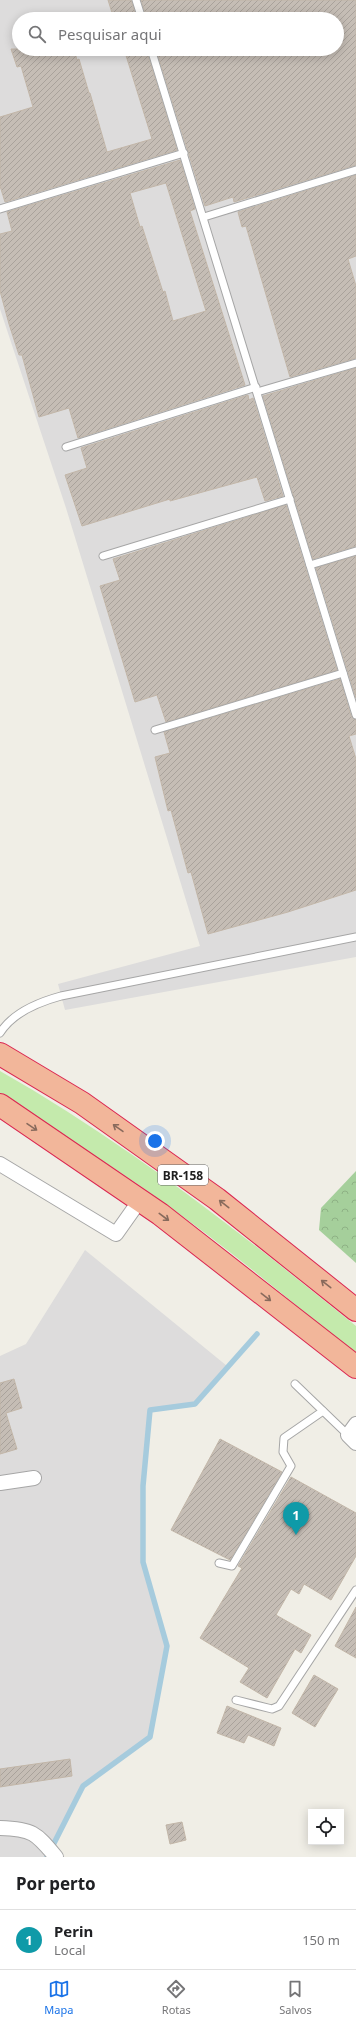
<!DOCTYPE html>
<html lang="pt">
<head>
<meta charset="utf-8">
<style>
	:root { --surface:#fff; --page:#f6f6f6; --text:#202124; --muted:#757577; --line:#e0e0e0; --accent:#1a73e8 }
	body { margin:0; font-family:"Noto Sans",sans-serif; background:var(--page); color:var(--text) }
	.controls { position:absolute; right:12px; bottom:12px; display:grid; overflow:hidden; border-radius:0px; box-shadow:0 2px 10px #0003 }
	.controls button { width:36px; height:36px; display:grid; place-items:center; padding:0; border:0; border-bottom:1px solid var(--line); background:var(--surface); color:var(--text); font:20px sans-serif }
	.you { position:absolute; left:155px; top:1141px; width:14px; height:14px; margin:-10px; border:3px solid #fff; border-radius:50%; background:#1a73e8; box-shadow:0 0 0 6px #1a73e833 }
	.badge { display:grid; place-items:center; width:26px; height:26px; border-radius:50%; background:var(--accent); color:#fff; font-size:13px; font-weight:700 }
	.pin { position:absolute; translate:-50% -33px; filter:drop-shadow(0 1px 2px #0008) }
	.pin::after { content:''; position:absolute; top:21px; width:14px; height:12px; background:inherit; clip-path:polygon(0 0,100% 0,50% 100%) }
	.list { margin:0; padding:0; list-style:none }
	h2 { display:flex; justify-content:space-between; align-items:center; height:52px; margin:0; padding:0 16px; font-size:17px }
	h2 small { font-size:13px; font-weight:400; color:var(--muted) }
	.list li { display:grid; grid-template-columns:26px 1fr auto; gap:12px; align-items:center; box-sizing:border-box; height:60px; padding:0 16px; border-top:1px solid var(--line) }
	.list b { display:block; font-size:15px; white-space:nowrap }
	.list p { margin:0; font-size:13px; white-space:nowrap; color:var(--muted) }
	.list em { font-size:13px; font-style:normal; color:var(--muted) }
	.icon { flex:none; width:22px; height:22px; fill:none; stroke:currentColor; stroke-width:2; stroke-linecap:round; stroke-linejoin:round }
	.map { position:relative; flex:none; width:356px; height:1857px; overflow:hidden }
	.search { position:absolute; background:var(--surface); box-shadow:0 2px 10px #0003; left:12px; right:12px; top:12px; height:44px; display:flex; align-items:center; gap:10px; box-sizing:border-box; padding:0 14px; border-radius:22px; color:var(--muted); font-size:15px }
	.sheet { height:112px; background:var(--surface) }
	nav { display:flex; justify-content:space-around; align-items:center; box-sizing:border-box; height:56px; border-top:1px solid var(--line); background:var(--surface); font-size:11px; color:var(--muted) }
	nav a { display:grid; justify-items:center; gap:2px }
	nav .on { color:var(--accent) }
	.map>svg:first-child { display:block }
	.residential { fill:#dddcdc; fill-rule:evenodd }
	.grass { fill:#c4eaac }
	.forest { fill:url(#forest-crowns) }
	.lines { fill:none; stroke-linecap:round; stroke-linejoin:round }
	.stream { stroke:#a6cbdd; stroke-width:5.5 }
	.building { fill:url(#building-hatch); stroke:#c2b6a8; fill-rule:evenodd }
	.service-casing { stroke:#a6a6a6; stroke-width:9 }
	.minor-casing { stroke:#a6a6a6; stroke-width:16 }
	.trunk-casing { stroke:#db2651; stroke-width:24 }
	.service { stroke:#fff; stroke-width:7 }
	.minor { stroke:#fff; stroke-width:14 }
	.trunk { stroke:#f2b69a; stroke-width:22 }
	.oneway { stroke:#886a5c }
	.labels { text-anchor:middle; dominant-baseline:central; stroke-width:4; stroke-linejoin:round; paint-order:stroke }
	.shield { fill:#fff; stroke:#626262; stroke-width:1 }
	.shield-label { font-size:12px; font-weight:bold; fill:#1f1f1f }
</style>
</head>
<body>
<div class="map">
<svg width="356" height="1857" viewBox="0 0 356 1857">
	<defs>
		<pattern id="forest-crowns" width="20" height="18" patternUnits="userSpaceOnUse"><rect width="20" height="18" fill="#a5cf9b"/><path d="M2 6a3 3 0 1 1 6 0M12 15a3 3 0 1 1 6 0" fill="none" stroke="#8eb185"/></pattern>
		<pattern id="building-hatch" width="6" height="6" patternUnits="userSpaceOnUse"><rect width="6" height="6" fill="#c5bdb5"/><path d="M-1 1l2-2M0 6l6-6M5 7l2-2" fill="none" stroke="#a9a29b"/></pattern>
	</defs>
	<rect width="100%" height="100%" fill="#f0eee6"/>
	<!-- residential -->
	<g class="residential">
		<path d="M0,0H356V957L65,1010L58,984L200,946L66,508L0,309ZM19,19H337V49H19Z"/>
		<path d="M85,1250L227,1366L195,1404L150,1410L143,1486V1562L167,1646L150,1737L83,1786L47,1857H0V1356L26,1344Z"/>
	</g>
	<!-- grass -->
	<path class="grass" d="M0,1071C127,1143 242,1234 356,1326V1354C290,1300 225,1246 156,1197C106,1161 52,1130 0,1098Z"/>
	<!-- forest -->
	<path class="forest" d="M356,1171V1263L319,1230L321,1208Z"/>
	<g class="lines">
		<!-- stream -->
		<path class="stream" d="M47,1857L83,1786L150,1737L167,1646L143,1562V1486L150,1410L195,1404L257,1334"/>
	</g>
	<!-- building -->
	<g class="building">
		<path d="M108,0H131L137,19H114Z"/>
		<path d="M141,0H356V165L234,202L233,197L205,206L156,49H337V19H147Z"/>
		<path d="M11,49H74L77,60L79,59L89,93H90L107,152L152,139L124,49H146L177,150L5,202L0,186V117L33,107L21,66L17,67Z"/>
		<path d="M180,160L195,209L190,211L245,385L78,438L69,408L39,417L22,355H19L9,324L0,291V234L12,231L7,212ZM166,183L206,311L173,321L165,291L163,292L142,226L140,227L130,193Z"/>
		<path d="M356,175V256L348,259L356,286V358L290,377L246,226L242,227L238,212Z"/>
		<path d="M356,368V546L313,559L263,396Z"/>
		<path d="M248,395L249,400L253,398L283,496L265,501L257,477L170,501V499L82,526L65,475L87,468L81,448Z"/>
		<path d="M286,505L337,670L166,722L157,695L135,702L100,586L120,580L113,559Z"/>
		<path d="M356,556V698L316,568Z"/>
		<path d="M340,679L351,716L356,720V734L349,736L356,759V890L288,912L208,934L191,872L188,873L171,810L168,811L155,757L170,753L164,732Z"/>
		<path d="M14,1379L22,1408L6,1413L17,1449L0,1454V1383Z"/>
		<path d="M220,1439L282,1472L230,1560L171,1530Z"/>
		<path d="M291,1477L356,1513V1556L331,1600L304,1584L299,1594L291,1589L276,1615L311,1635L301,1653L295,1649L267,1698L240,1682L249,1668L200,1638L242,1568L238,1566Z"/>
		<path d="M356,1607V1658L335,1646Z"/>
		<path d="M314,1675L338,1689L315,1727L292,1713Z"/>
		<path d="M227,1706L281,1728L274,1746L248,1735L244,1743L217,1733Z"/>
		<path d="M70,1759L72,1776L0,1787V1769Z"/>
		<path d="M182,1822L186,1840L170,1844L166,1825Z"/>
	</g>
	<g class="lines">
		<defs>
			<g id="service">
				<path d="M136,0L142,19"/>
				<path d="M151,49L356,715"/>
				<path d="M0,209L184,153"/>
				<path d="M204,217L356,170"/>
				<path d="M257,392L356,363"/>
				<path d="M66,447L256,387"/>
				<path d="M103,556L290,499"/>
				<path d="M310,565L356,551"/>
				<path d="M155,730L343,673"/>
				<path d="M0,1033C13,1012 39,1002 61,996L356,937"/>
				<path d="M295,1384L348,1435"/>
				<path d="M219,1563L232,1566L291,1466L283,1452L284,1438L323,1411"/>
				<path d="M236,1700L272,1709L279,1706L356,1590"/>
			</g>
			<g id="minor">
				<path d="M0,1164L116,1234L140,1200"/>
				<path d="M356,1424L348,1435L356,1443"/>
				<path d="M0,1483L34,1478"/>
				<path d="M0,1828C33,1829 36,1833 56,1857"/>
			</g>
			<g id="trunk">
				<path d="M0,1054L82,1103L217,1199L356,1310"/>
				<path d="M0,1105L160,1214L356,1367"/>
			</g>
		</defs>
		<!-- service casing -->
		<use href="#service" class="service-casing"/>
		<!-- minor casing -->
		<use href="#minor" class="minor-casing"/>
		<!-- trunk casing -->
		<use href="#trunk" class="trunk-casing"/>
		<!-- service -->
		<use href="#service" class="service"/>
		<!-- minor -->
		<use href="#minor" class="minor"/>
		<!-- trunk -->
		<use href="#trunk" class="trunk"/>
	</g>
	<!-- one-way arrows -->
	<defs><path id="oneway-shaft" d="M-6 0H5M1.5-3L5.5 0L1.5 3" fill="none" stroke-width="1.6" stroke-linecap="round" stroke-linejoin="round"/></defs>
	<g class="oneway">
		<use href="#oneway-shaft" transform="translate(32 1127) rotate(34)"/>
		<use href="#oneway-shaft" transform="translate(118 1128) rotate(-145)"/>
		<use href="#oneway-shaft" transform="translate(224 1204) rotate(-142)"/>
		<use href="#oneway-shaft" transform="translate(164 1217) rotate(37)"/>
		<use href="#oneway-shaft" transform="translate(326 1284) rotate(-142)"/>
		<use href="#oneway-shaft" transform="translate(266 1297) rotate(38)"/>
	</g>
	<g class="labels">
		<!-- shield labels -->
		<rect class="shield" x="158" y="1165" width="50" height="20" rx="3"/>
		<g class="shield-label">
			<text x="183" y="1175">BR-158</text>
		</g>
	</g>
</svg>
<div class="controls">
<button><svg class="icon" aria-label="locate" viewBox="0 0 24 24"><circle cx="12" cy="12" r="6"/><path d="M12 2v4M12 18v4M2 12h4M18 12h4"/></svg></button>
</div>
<div class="you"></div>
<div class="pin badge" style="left:296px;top:1535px;background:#0f9aa8">1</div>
<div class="search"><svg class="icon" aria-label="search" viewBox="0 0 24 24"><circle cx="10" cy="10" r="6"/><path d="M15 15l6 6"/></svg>Pesquisar aqui</div>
</div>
<section class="sheet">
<h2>Por perto<small></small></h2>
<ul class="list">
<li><span class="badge" style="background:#0f9aa8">1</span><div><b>Perin</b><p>Local</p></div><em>150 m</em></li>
</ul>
</section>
<nav>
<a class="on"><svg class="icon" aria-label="map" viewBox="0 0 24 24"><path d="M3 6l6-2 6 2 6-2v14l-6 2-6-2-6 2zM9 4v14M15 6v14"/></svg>Mapa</a>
<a><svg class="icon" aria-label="directions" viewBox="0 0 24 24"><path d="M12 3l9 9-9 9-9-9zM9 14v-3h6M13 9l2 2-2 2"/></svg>Rotas</a>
<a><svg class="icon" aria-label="saved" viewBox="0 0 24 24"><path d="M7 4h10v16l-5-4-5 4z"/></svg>Salvos</a>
</nav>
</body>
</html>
